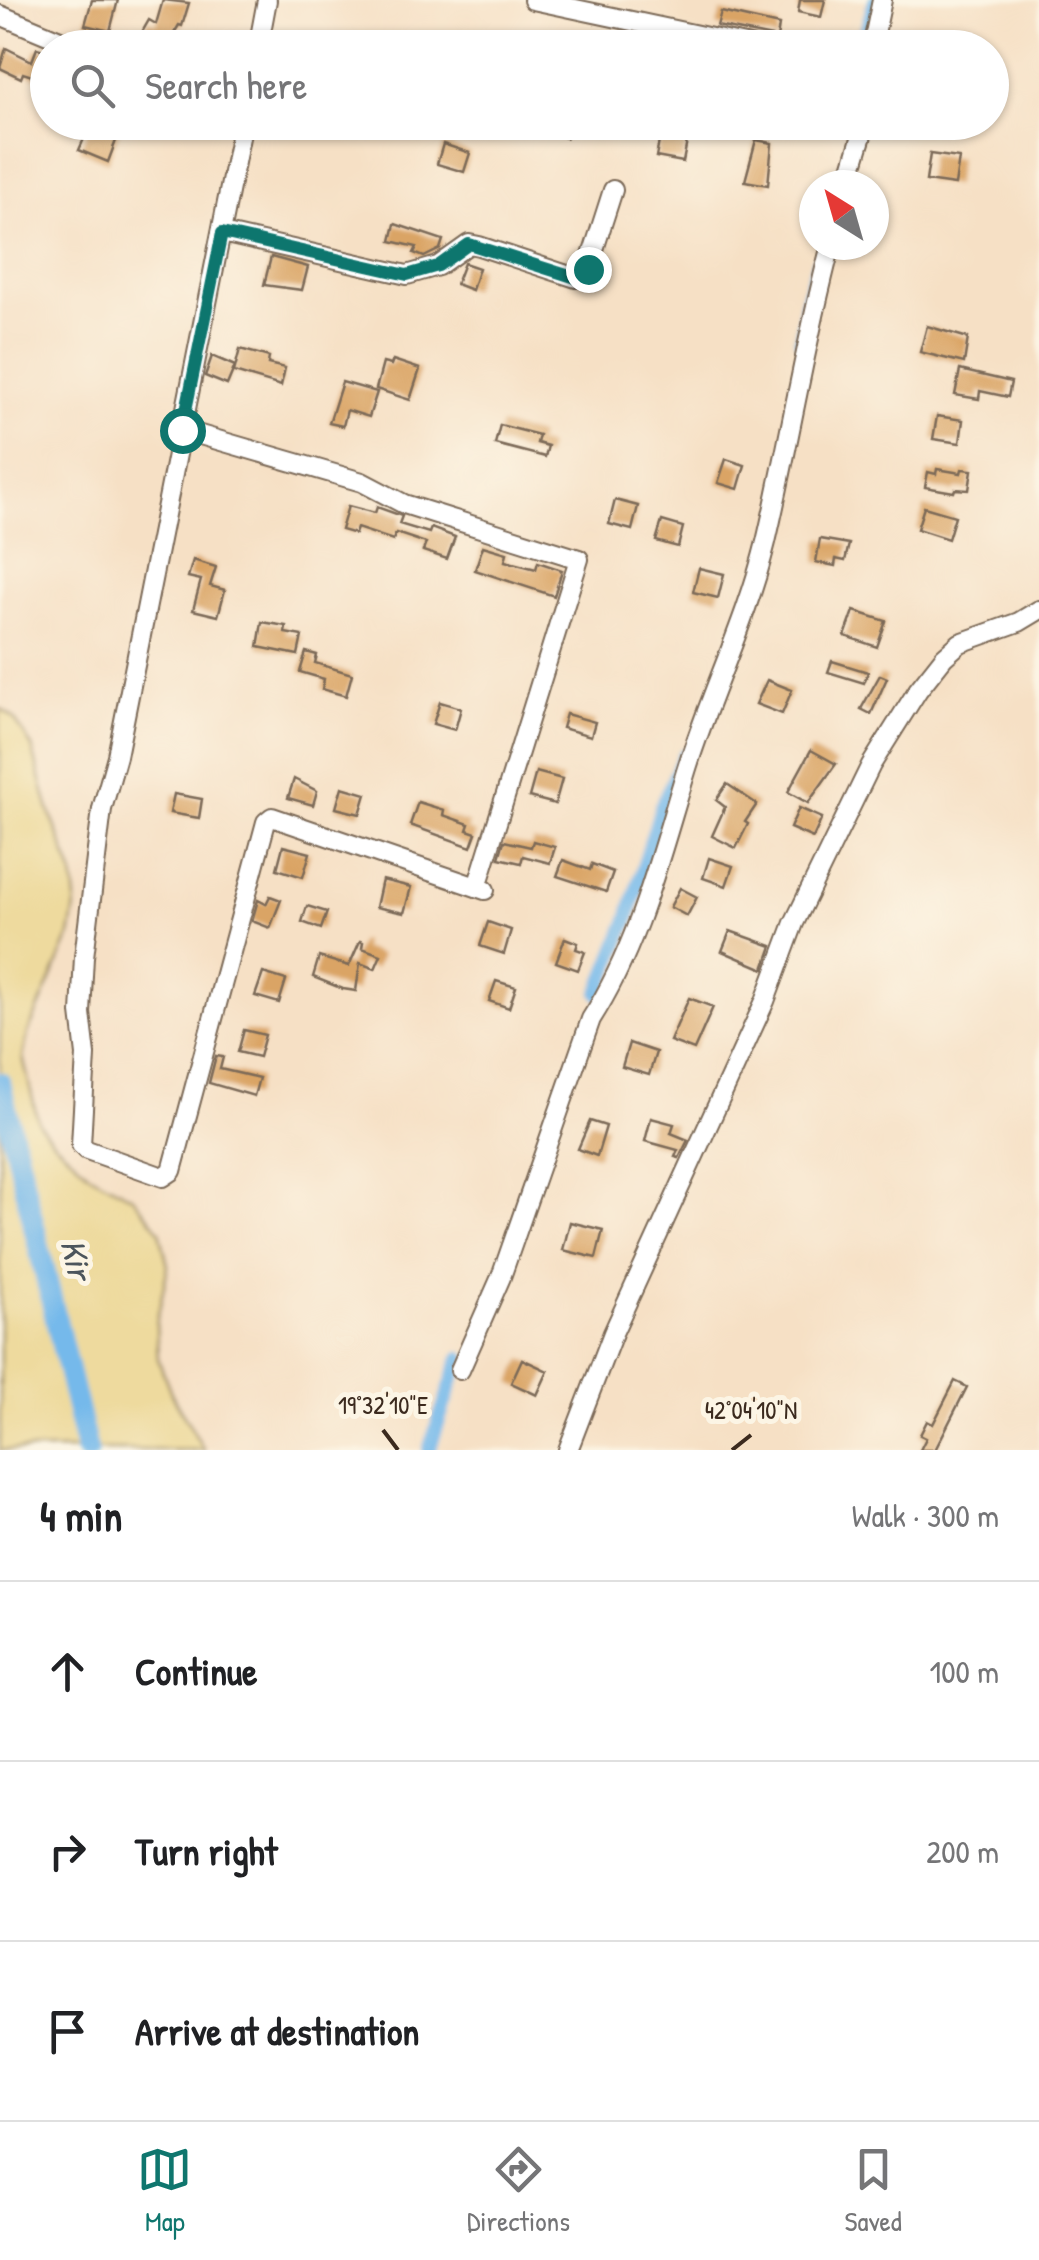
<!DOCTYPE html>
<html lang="en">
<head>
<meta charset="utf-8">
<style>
	:root { --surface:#fff; --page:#f6f6f6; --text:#202124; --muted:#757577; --line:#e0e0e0; --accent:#0f766e }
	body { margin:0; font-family:"Patrick Hand",sans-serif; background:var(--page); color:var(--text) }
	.compass { position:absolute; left:799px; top:170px; width:90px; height:90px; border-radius:50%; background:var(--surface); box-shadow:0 2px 8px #0004; rotate:323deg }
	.stop { position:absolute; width:30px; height:30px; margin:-22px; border:8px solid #0f766e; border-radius:50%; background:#fff }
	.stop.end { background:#0f766e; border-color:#fff; box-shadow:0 2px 10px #0008 }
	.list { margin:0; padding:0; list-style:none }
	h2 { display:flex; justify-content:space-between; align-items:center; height:130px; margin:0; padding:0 40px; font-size:42px }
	h2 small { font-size:32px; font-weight:400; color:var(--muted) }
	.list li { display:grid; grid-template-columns:65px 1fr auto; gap:30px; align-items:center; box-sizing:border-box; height:180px; padding:0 40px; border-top:2px solid var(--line) }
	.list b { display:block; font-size:38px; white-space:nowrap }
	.list em { font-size:32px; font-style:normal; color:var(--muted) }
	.icon { flex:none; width:55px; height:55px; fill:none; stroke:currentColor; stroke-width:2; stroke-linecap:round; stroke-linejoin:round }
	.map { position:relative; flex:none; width:1039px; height:1450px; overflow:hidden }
	.search { position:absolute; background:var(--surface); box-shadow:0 2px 8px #0004; left:30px; right:30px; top:30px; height:110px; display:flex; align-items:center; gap:25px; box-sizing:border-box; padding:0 35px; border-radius:55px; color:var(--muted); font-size:38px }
	.sheet { height:670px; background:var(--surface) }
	nav { display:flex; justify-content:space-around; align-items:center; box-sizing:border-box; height:140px; border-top:2px solid var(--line); background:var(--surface); font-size:28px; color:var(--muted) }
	nav a { display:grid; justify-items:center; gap:5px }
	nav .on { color:var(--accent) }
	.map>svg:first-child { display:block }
	.sand { fill:#eeda9e; stroke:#94825e; stroke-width:2.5 }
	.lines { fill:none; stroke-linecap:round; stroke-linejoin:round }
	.canal { stroke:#75b9eb; stroke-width:14 }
	.river { stroke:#75b9eb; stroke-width:22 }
	.building { fill:#daa465 }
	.minor-casing { stroke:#7c6a58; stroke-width:22 }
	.minor { stroke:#fff; stroke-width:18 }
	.route { stroke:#0f766e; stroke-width:12 }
	.ticks { fill:none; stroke:#3b2a1e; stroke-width:4 }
	.labels { text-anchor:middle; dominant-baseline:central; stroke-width:10; stroke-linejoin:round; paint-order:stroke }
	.water-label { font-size:35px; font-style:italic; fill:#4c555c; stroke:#fcf5e5 }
	.ticks-label { font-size:25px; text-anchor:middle; fill:#3b2a1e; stroke:#fcf5e5; stroke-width:10; stroke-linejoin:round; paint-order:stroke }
</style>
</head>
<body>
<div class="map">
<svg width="1039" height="1450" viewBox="0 0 1039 1450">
	<rect width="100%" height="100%" fill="#fcf5e5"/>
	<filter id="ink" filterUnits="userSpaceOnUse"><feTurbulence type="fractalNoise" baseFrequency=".01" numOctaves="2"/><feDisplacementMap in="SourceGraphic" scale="20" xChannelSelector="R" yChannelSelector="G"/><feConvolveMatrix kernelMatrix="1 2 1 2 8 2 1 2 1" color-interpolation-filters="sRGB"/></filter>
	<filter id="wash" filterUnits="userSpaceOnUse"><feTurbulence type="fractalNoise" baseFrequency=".0048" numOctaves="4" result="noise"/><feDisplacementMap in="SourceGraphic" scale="40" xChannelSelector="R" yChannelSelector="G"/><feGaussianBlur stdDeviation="2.25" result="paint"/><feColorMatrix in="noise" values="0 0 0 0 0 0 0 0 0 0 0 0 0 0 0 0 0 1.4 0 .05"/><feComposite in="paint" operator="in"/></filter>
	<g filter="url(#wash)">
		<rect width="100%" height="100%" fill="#f6e0c5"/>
		<!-- sand -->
		<path class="sand" d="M0,708L14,718L32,747L48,807L73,873L76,901L70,936L28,1033L23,1057L36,1113L39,1124L53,1141L91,1175L133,1197L160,1231L168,1266L156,1324L158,1359L171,1393L204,1450H0Z"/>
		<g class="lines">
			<!-- canal -->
			<g class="canal">
				<path d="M861,48L875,1"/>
				<path d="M801,341L807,299L819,260"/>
				<path d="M599,993L627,922L661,807L684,755"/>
				<path d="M429,1450L460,1358"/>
			</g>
			<!-- river -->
			<path class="river" d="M0,1083L87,1450"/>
		</g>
		<g id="blocks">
			<!-- building -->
			<g class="building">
				<path d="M92,0H118L110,31L85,25Z"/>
				<path d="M163,0L189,3L182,26L179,25L165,48H133L149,20L156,24Z"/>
				<path d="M800,0H825L821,17L798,12Z"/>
				<path d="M721,12L779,25L777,38L717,26Z"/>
				<path d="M6,48L32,61L37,48L47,51L38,78L23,73L21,78L0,68Z"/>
				<path d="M66,122H123L108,162L79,150L87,132Z"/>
				<path d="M531,122H573L566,138Z"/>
				<path d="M661,131L688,136L683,162L656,157Z"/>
				<path d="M756,140L772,143L768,185L745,181Z"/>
				<path d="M443,144L470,153L464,172L437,164Z"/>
				<path d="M930,154L959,158L955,185L926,181Z"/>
				<path d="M395,224L443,240L440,249L424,257L414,253L417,247L391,241Z"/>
				<path d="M271,257L308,267L302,290L264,285Z"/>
				<path d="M464,263L479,268L472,290L456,284Z"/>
				<path d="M927,326L968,338L964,363L920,352Z"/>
				<path d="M240,349L269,357L268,364L285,368L281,386L234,372Z"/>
				<path d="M212,356L235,366L227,385L205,376Z"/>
				<path d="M393,360L420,369L410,400L376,389L383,363L391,365Z"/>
				<path d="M960,370L1011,382L1008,397L980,391L979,399L955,395Z"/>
				<path d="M342,382L377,392L369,417L347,410L343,426L329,423Z"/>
				<path d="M937,416L963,420L960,443L933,439Z"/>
				<path d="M500,425L539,435L537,443L548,446L545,457L495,444Z"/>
				<path d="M726,459L745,465L738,489L718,483Z"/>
				<path d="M937,469L961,473L962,469L972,470L969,490L955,489L954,492L925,487L928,472L936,474Z"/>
				<path d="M615,500L638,506L632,530L609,524Z"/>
				<path d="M348,506L375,513L377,507L402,516L399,524L429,533L431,528L455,537L447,559L423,551L426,543L396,533L393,540L357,528L355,534L341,530Z"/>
				<path d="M924,507L955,516L948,539L917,529Z"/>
				<path d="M662,521L683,527L678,547L656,541Z"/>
				<path d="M820,539L849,544L845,561L836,559L835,566L816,562Z"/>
				<path d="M483,546L507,553L505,561L536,569L538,562L562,570L554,596L475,570Z"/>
				<path d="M193,560L216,567L210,586L225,590L218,616L193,610L201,580L188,577Z"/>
				<path d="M699,568L724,574L718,598L693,592Z"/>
				<path d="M854,611L886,621L877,647L845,636Z"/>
				<path d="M262,622L286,626L285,633L302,636L298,655L258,647Z"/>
				<path d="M306,652L317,655L315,663L352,674L346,696L322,689L324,679L300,672Z"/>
				<path d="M832,661L868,672L864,683L828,672Z"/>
				<path d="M880,675L887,678L871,714L861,709Z"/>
				<path d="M767,680L792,690L782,714L756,704Z"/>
				<path d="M440,702L461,708L455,730L433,724Z"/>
				<path d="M566,714L595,722L591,736L562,728Z"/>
				<path d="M811,750L836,764L808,803L788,792Z"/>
				<path d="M536,772L562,779L555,804L529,797Z"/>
				<path d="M294,779L317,791L313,805L288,798Z"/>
				<path d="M727,784L757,804L745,822L748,824L736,848L712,836L725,807L716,800Z"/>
				<path d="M342,787L366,794L360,814L336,808Z"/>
				<path d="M174,794L202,799L199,818L170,813Z"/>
				<path d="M418,802L444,810L443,815L469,824L467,830L476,833L471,847L410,825Z"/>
				<path d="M799,808L822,818L813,838L790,828Z"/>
				<path d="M504,841L531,847L533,841L555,847L550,863L523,856L521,863L499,858Z"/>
				<path d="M283,846L310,853L303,877L277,869Z"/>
				<path d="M709,858L733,866L726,886L703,878Z"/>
				<path d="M563,860L590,870L592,864L613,872L606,892L557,876Z"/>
				<path d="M382,880L411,887L404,913L376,907Z"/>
				<path d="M680,888L697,897L687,916L670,907Z"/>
				<path d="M270,896L281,900L270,928L252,921L258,900L266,904Z"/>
				<path d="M307,906L327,912L321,929L302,922Z"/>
				<path d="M488,922L511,930L504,954L480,946Z"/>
				<path d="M730,931L772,946L764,969L722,951Z"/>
				<path d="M565,938L578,943L576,949L585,952L578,970L556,962Z"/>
				<path d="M360,941L363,942L362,948L381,955L375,969L360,963L356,991L343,989L313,977L319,957L349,966Z"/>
				<path d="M263,973L286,980L279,1003L255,996Z"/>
				<path d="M496,981L516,987L509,1008L489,1001Z"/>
				<path d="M689,998L713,1007L694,1050L670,1041Z"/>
				<path d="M244,1030L265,1035L259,1057L238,1052Z"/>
				<path d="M629,1043L656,1052L649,1075L622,1067Z"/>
				<path d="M216,1056L223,1057L220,1069L259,1078L254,1096L209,1083Z"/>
				<path d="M651,1118L674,1124L671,1133L688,1140L679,1158L675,1157L678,1150L645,1141Z"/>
				<path d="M590,1121L606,1126L597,1156L578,1149Z"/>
				<path d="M570,1222L603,1230L596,1258L563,1250Z"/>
				<path d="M522,1359L548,1371L537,1395L511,1383Z"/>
				<path d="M955,1381L967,1387L935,1450H920L926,1438L920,1435L927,1421L933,1424Z"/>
			</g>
		</g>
	</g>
	<g filter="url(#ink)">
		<use href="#blocks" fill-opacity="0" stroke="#7c6a58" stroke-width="2.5"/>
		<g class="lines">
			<defs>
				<g id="minor">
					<path d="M533,0L759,48"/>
					<path d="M0,15L79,48"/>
					<path d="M258,48L267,0"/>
					<path d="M872,48L882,0"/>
					<path d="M243,122L117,756L102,809L84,957L81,1013L86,1055L81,1145L87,1150L163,1177L172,1171L266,822L272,817L485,890"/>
					<path d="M847,185L866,122"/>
					<path d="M222,233L407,275L438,266L469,244L479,246L576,278L584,275L589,265L613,190"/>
					<path d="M183,430L362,482L404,504L579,559L477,887"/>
					<path d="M460,1370L501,1277L591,1019C640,943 661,851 688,765C712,690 747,619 766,542C789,444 805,343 831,245"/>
					<path d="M568,1450L613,1333L765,1001L794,923L871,765L918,690L944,657L960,643L1019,622L1039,610"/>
				</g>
			</defs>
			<!-- minor casing -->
			<use href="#minor" class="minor-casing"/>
			<!-- minor -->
			<use href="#minor" class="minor"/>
		</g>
	</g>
	<g class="lines" filter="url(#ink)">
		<!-- route -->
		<path class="route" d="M182,430L222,233L407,275L438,266L469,244L576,278L584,275L588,269"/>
	</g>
	<!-- ticks -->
	<path class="ticks" d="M383,1430L398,1450M732,1450L751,1435"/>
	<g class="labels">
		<!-- water labels -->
		<g class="water-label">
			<text transform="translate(77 1259) rotate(77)">Kir</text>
		</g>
	</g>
	<g class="ticks-label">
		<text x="383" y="1414">19°32'10"E</text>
		<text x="751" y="1419">42°04'10"N</text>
	</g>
</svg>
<svg class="compass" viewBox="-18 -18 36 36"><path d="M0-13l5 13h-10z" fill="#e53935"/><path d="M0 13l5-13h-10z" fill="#757577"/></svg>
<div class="stop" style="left:182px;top:430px"></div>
<div class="stop end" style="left:588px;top:269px"></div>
<div class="search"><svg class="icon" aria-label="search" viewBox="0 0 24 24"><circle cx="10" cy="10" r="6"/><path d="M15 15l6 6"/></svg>Search here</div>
</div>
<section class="sheet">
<h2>4 min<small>Walk · 300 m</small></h2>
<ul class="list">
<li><svg class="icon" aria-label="ahead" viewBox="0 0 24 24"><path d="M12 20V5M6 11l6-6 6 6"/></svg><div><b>Continue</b></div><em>100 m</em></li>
<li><svg class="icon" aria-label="right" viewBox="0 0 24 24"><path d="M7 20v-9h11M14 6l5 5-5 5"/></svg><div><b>Turn right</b></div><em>200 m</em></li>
<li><svg class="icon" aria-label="arrive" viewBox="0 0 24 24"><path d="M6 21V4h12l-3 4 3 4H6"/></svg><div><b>Arrive at destination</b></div></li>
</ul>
</section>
<nav>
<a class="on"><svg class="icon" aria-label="map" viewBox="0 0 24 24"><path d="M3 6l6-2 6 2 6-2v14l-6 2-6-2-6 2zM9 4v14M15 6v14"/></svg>Map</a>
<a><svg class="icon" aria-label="directions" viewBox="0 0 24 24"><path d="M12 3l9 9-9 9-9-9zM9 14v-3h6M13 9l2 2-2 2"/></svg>Directions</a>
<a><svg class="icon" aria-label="saved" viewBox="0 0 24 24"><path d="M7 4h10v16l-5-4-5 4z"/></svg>Saved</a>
</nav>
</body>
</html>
